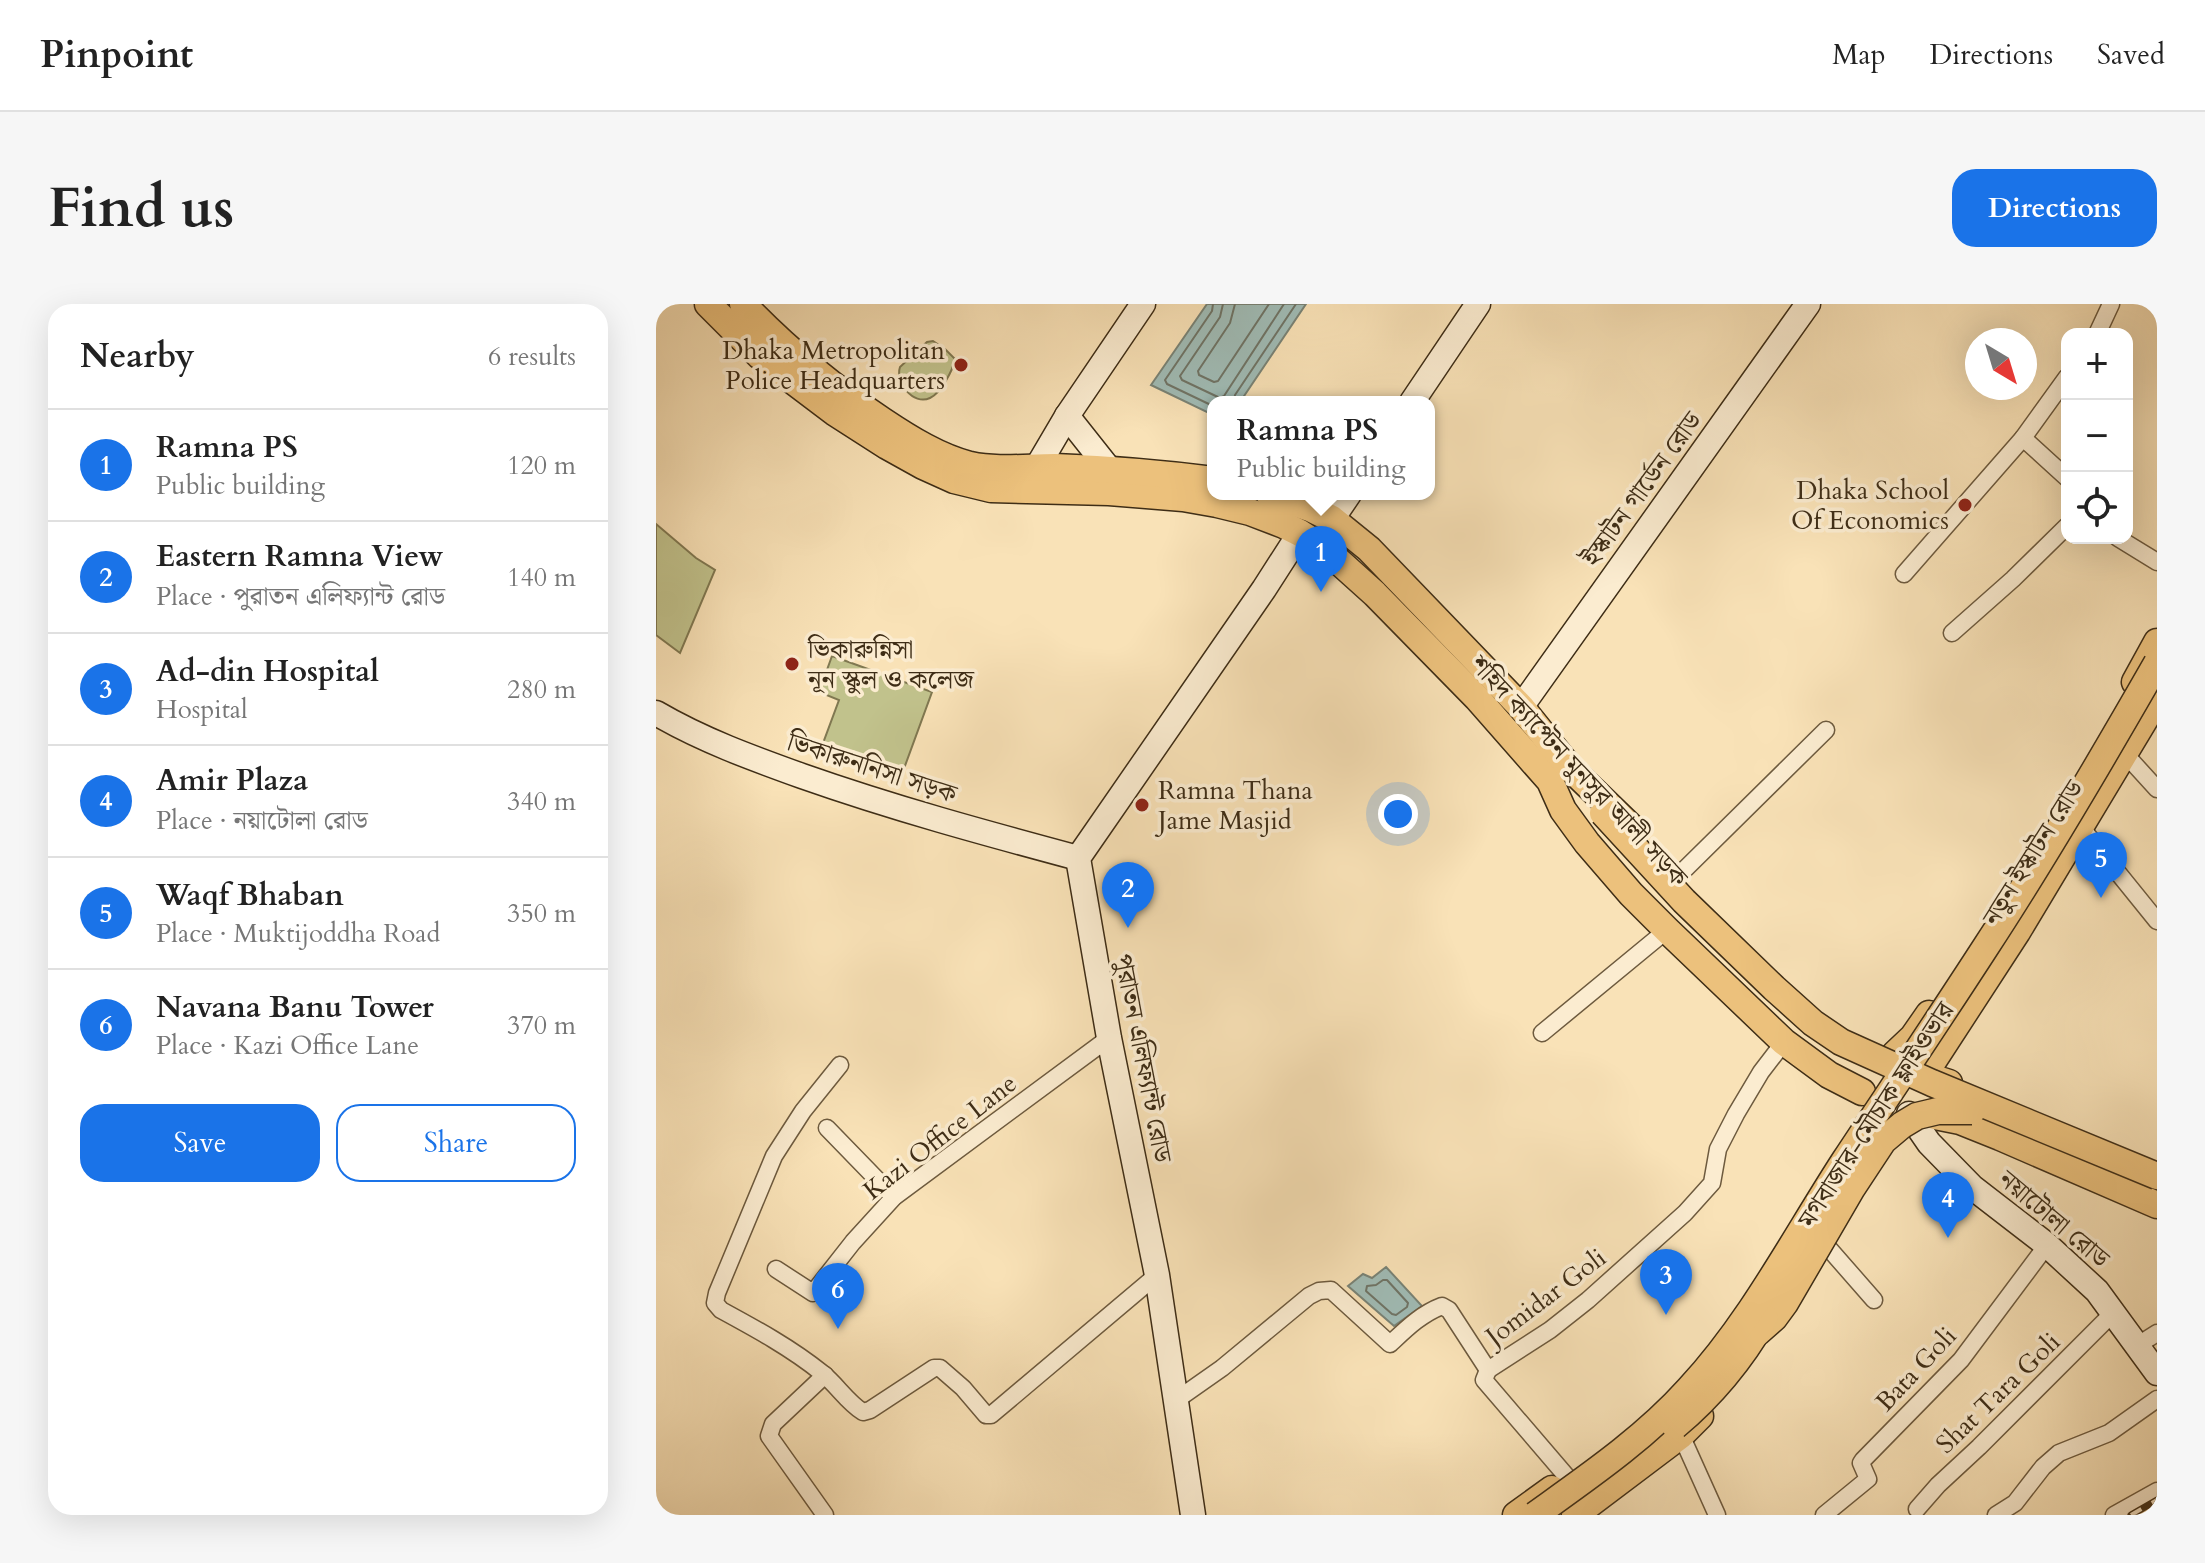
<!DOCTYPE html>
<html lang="en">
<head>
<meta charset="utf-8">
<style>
	:root { --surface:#fff; --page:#f6f6f6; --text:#222; --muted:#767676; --line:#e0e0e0; --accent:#1a73e8 }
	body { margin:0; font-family:Cardo,"Noto Serif Bengali",serif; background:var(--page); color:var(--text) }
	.controls { position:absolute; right:24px; top:24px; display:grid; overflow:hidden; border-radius:16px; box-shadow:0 8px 32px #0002 }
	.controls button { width:72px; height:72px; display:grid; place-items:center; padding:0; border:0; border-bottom:2px solid var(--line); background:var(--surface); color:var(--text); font:40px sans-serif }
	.compass { position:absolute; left:1309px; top:24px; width:72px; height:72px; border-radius:50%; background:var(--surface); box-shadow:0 8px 32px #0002; rotate:142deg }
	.you { position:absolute; left:742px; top:510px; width:28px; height:28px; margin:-20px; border:6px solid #fff; border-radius:50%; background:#1a73e8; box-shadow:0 0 0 12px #1a73e833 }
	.badge { display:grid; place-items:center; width:52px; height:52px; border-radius:50%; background:var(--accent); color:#fff; font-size:26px; font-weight:700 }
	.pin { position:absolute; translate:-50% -66px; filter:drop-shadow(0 2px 4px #0008) }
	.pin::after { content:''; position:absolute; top:42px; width:28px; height:24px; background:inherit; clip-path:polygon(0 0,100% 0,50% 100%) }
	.popup { position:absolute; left:551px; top:92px; width:228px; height:104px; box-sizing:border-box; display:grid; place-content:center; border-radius:16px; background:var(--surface); filter:drop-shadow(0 2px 6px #0005); font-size:26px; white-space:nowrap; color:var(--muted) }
	.popup b { font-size:30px; color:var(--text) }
	.popup::after { content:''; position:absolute; left:50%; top:100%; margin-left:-16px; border:16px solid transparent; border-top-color:var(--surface) }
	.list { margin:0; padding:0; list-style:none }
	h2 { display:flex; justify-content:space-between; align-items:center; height:104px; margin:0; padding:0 32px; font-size:34px }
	h2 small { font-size:26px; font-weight:400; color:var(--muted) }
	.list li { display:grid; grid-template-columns:52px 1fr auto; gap:24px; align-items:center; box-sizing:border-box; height:112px; padding:0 32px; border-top:2px solid var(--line) }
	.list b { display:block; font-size:30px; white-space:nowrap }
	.list p { margin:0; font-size:26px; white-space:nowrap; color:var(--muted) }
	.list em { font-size:26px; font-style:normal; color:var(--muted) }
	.actions { display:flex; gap:16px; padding:24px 32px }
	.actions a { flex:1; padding:18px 0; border:2px solid var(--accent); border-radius:24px; text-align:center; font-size:28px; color:var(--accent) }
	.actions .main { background:var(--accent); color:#fff }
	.icon { flex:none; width:44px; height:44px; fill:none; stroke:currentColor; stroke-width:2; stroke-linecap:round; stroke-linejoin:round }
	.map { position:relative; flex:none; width:1501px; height:1211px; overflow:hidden; border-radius:24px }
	header { display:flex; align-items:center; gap:48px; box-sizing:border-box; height:112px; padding:0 40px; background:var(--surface); border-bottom:2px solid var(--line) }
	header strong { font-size:38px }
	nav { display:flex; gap:44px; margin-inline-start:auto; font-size:28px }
	.intro { display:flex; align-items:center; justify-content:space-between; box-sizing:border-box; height:192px; padding:0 48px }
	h1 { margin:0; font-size:56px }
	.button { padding:20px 36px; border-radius:24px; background:var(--accent); color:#fff; font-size:28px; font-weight:700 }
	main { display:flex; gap:48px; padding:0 48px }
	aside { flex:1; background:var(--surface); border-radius:24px; box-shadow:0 8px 32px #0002 }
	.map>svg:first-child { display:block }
	.green { fill:#c1c28c; stroke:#807851; stroke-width:2 }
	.water { fill:#a0bcb6; stroke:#798376; stroke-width:2 }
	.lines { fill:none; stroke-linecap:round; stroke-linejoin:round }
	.shore { stroke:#6f7466; stroke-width:2 }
	.street-casing { stroke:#6d5a3e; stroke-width:19 }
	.secondary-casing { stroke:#3e2d16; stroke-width:27 }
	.primary-casing { stroke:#3e2d16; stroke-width:29 }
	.street { stroke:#fbecd0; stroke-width:16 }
	.secondary { stroke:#fbecd0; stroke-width:24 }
	.primary { stroke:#ecc17c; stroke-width:26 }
	.rail-casing { stroke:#3e2d16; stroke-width:7 }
	.rail { stroke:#fbecd0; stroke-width:4; stroke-dasharray:12; stroke-linecap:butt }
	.primary-bridge-casing { stroke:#3e2d16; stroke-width:29; stroke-linecap:butt }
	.primary-bridge { stroke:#ecc17c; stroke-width:26 }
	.poi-dot { fill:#8f2418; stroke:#fbecd0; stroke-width:3 }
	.labels { text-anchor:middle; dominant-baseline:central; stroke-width:7; stroke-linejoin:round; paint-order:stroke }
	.poi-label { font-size:26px; fill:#3e2d16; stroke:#fbecd0; text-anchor:end }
	.street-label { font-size:26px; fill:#3e2d16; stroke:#fbecd0 }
</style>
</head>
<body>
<header>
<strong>Pinpoint</strong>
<nav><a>Map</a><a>Directions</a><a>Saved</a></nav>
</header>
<div class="intro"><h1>Find us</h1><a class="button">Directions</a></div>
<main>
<aside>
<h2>Nearby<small>6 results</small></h2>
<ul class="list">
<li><span class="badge">1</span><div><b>Ramna PS</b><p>Public building</p></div><em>120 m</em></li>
<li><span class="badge">2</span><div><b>Eastern Ramna View</b><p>Place · পুরাতন এলিফ্যান্ট রোড</p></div><em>140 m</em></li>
<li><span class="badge">3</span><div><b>Ad-din Hospital</b><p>Hospital</p></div><em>280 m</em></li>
<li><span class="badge">4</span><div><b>Amir Plaza</b><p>Place · নয়াটোলা রোড</p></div><em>340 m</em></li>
<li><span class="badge">5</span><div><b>Waqf Bhaban</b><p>Place · Muktijoddha Road</p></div><em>350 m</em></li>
<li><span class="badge">6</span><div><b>Navana Banu Tower</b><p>Place · Kazi Office Lane</p></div><em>370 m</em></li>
</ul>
<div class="actions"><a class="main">Save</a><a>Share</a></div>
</aside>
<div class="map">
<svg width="1501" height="1211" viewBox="0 0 1501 1211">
	<rect width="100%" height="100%" fill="#f9e2b7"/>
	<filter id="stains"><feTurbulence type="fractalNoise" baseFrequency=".0025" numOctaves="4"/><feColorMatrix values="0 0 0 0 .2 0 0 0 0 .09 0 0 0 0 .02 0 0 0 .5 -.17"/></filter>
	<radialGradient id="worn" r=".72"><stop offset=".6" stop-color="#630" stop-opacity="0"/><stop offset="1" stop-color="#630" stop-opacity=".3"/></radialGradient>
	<!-- green -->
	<g class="green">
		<path d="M277,37L289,45L299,55C297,66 285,89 274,94C257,102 239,78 244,63L271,38Z"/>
		<path d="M0,220L40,254L59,266L24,349L0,331Z"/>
		<path d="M176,352L276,388L246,470L166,442L183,396L163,388Z"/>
	</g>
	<!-- water -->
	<g class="water">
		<path d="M551,0H650L584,98H557V111L495,81Z"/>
		<path d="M730,963L766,1002L738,1022L692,982L707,970L716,974Z"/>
	</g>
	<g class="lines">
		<!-- shore -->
		<g class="shore">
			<path d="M567,0L564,13L524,72L526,76L564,94L568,92L628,0"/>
			<path d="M579,0L574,19L542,67L543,71L558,78L562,77L613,0"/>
			<path d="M578,98L579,91L640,0"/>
			<path d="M557,102L511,80L509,76L556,7L557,0"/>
			<path d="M727,976H731L752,999L751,1003L740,1011L736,1010L710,987L711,982L720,981Z"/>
		</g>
		<defs>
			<g id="street">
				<path d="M1441,30L1455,0"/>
				<path d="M1367,134L1411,174"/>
				<path d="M1462,234L1501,258"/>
				<path d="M1248,270L1367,134L1411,73"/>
				<path d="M1296,329L1357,275L1411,222"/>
				<path d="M1469,450L1501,485"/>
				<path d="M1425,523L1501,617"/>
				<path d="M1021,573L1170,426"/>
				<path d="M886,729L1011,626"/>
				<path d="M184,761L147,807L118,852L61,989L59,999L65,1006C100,1025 135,1044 166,1069C181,1081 191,1098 207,1108L214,1106L278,1064H284L307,1084L330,1111H335L501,971"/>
				<path d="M171,824L238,893"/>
				<path d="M1169,940L1218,996"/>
				<path d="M120,965L157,989L197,938L238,893L453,734"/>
				<path d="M1482,1041L1501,1029"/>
				<path d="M832,1066L828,1076L912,1174"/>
				<path d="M169,1071L117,1120L113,1132L169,1211"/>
				<path d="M519,1097L566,1064L653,992L663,987L675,986L734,1040C750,1025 765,1010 786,1002L793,1006L832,1066L894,1026L932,996L1029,909L1056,879L1062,845L1080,810L1105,768L1128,738"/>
				<path d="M1025,1131L1061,1211"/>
				<path d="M1261,1205L1282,1181L1323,1143L1458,1008"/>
				<path d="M1168,1211L1212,1175L1205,1159L1207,1156L1305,1056L1391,941"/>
				<path d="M1340,1211L1359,1199L1387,1163L1403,1149L1453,1129L1501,1095"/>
				<path d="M1458,1211L1501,1187"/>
			</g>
			<g id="secondary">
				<path d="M756,98L822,0"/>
				<path d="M411,112L453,165"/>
				<path d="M381,163L411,112L487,0"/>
				<path d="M676,215L693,190"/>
				<path d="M865,403L1152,0"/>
				<path d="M0,409C46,436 96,454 146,472C237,504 329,529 422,554"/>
				<path d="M1253,810L1273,839L1316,883L1391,941L1441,987L1501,1069"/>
				<path d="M537,1211L501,971L453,734L422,554L608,285L644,229"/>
			</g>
			<g id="primary">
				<path d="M52,0L104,52L178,108L231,142L267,162L298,176L335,185L453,188L527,194L561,200L594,208L628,221L644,229L669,245L719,290L821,394L894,477L907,506L931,539L975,590L1011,626L1128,738L1173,771L1206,788"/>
				<path d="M87,0C130,45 176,83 227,117C254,135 283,153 314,161C341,167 371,163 399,163C452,165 504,169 557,176"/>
				<path d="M613,190L656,205L676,215L713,245L865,403L914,464L974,522"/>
				<path d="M1479,378L1501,338"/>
				<path d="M1239,750L1257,733L1273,710"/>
				<path d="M1293,779L1268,771L1361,628L1501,395"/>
				<path d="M1279,812L1304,817L1344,833L1501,901"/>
				<path d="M860,1211L896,1185"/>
				<path d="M919,1211L1025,1131L1044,1112"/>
			</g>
		</defs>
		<!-- street casing -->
		<use href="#street" class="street-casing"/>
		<!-- secondary casing -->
		<use href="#secondary" class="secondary-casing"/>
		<!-- primary casing -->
		<use href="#primary" class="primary-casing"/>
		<!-- street -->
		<use href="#street" class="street"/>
		<!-- secondary -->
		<use href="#secondary" class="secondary"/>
		<!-- primary -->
		<use href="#primary" class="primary"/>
		<defs>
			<path id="rail" d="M1475,1211L1501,1196"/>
		</defs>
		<!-- rail casing -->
		<use href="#rail" class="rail-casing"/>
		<!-- rail -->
		<use href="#rail" class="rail"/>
		<defs>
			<g id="primary-bridge">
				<path d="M947,509L1028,597L1118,684L1157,719L1185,738L1276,779L1501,872"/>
				<path d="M1101,1029L1118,1014L1129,999L1196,884L1227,837L1246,821L1261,812L1282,807H1316"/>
				<path d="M1019,1122C1056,1091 1085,1056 1109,1014"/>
				<path d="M879,1211C932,1173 989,1134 1033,1085C1096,1017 1139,933 1189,856C1236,785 1283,715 1329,644C1390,551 1446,455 1501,359"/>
			</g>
		</defs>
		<!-- primary-bridge casing -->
		<use href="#primary-bridge" class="primary-bridge-casing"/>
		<!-- primary-bridge -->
		<use href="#primary-bridge" class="primary-bridge"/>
	</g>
	<!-- markers -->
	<g class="poi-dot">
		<circle cx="305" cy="61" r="8"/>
		<circle cx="1309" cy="201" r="8"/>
		<circle cx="136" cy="360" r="8"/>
		<circle cx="486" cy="501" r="8"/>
	</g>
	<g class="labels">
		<!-- poi labels -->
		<g class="poi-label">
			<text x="289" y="46">Dhaka Metropolitan<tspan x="289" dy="30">Police Headquarters</tspan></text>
			<text x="1293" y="186">Dhaka School<tspan x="1293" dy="30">Of Economics</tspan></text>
			<text x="152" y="345" text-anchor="start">ভিকারুন্নিসা<tspan x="152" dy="30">নূন স্কুল ও কলেজ</tspan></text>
			<text x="502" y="486" text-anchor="start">Ramna Thana<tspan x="502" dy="30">Jame Masjid</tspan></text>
		</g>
		<!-- street labels -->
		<g class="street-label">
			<text transform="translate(986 185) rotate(-54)">ইস্কাটন গার্ডেন রোড</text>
			<text transform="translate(216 464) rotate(18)">ভিকারুননিসা সড়ক</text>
			<text transform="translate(923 467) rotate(47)">শহিদ ক্যাপ্টেন মুনসুর আলী সড়ক</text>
			<text transform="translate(1377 549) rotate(-58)">নতুন ইস্কাটন রোড</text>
			<text transform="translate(487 754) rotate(79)">পুরাতন এলিফ্যান্ট রোড</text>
			<text transform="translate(1220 811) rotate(-57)">মগবাজার-মৌচাক ফ্লাইওভার</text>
			<text transform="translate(284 833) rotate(-38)">Kazi Office Lane</text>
			<text transform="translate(1398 915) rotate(40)">নয়াটোলা রোড</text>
			<text transform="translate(890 993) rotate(-37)">Jomidar Goli</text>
			<text transform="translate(1260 1065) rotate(-47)">Bata Goli</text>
			<text transform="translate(1342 1089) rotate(-44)">Shat Tara Goli</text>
		</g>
	</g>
	<rect width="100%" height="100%" filter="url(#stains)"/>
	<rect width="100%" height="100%" fill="url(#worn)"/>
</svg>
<div class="controls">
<button>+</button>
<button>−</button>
<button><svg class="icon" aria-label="locate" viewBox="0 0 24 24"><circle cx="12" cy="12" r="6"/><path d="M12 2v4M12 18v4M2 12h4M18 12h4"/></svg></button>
</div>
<svg class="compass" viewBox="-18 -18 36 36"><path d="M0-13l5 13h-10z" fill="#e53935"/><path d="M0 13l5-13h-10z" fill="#767676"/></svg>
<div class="you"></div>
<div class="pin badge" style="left:665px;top:288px">1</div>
<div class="popup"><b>Ramna PS</b>Public building</div>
<div class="pin badge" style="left:472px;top:624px">2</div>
<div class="pin badge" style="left:1010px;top:1011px">3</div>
<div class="pin badge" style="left:1292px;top:934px">4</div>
<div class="pin badge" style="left:1445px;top:594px">5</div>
<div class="pin badge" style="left:182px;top:1025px">6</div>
</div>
</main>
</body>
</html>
